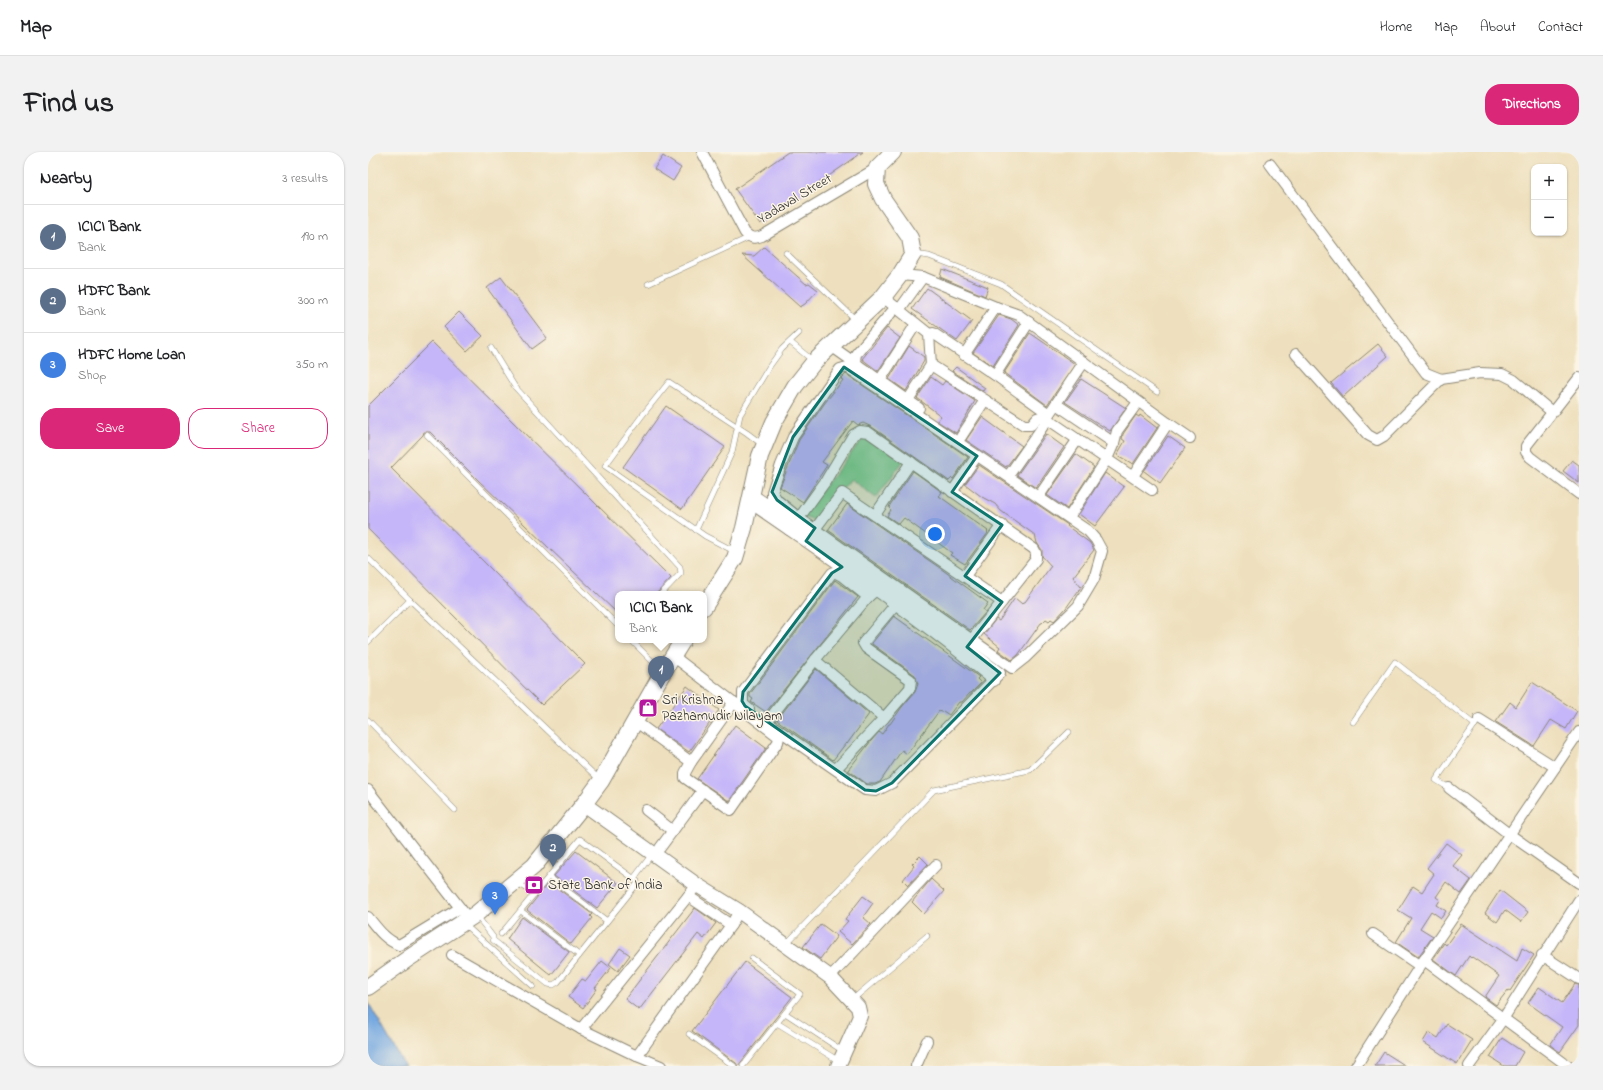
<!DOCTYPE html>
<html lang="en">
<head>
<meta charset="utf-8">
<style>
	:root { --surface:#fff; --page:#f2f2f2; --text:#202124; --muted:#757577; --line:#e0e0e0; --accent:#db2777 }
	body { margin:0; font-family:"Indie Flower",sans-serif; background:var(--page); color:var(--text) }
	.controls { position:absolute; right:12px; top:12px; display:grid; overflow:hidden; border-radius:8px; box-shadow:0 1px 3px #0004 }
	.controls button { width:36px; height:36px; display:grid; place-items:center; padding:0; border:0; border-bottom:1px solid var(--line); background:var(--surface); color:var(--text); font:20px sans-serif }
	.you { position:absolute; left:567px; top:382px; width:14px; height:14px; margin:-10px; border:3px solid #fff; border-radius:50%; background:#1a73e8; box-shadow:0 0 0 6px #1a73e833 }
	.badge { display:grid; place-items:center; width:26px; height:26px; border-radius:50%; background:var(--accent); color:#fff; font-size:13px; font-weight:700 }
	.pin { position:absolute; translate:-50% -33px; filter:drop-shadow(0 1px 2px #0008) }
	.pin::after { content:''; position:absolute; top:21px; width:14px; height:12px; background:inherit; clip-path:polygon(0 0,100% 0,50% 100%) }
	.popup { position:absolute; left:247px; top:439px; width:92px; height:52px; box-sizing:border-box; display:grid; place-content:center; border-radius:8px; background:var(--surface); filter:drop-shadow(0 1px 3px #0005); font-size:13px; white-space:nowrap; color:var(--muted) }
	.popup b { font-size:15px; color:var(--text) }
	.popup::after { content:''; position:absolute; left:50%; top:100%; margin-left:-8px; border:8px solid transparent; border-top-color:var(--surface) }
	.list { margin:0; padding:0; list-style:none }
	h2 { display:flex; justify-content:space-between; align-items:center; height:52px; margin:0; padding:0 16px; font-size:17px }
	h2 small { font-size:13px; font-weight:400; color:var(--muted) }
	.list li { display:grid; grid-template-columns:26px 1fr auto; gap:12px; align-items:center; box-sizing:border-box; height:64px; padding:0 16px; border-top:1px solid var(--line) }
	.list b { display:block; font-size:15px; white-space:nowrap }
	.list p { margin:0; font-size:13px; white-space:nowrap; color:var(--muted) }
	.list em { font-size:13px; font-style:normal; color:var(--muted) }
	.actions { display:flex; gap:8px; padding:12px 16px }
	.actions a { flex:1; padding:9px 0; border:1px solid var(--accent); border-radius:16px; text-align:center; font-size:14px; color:var(--accent) }
	.actions .main { background:var(--accent); color:#fff }
	.map { position:relative; flex:none; width:1211px; height:914px; overflow:hidden; border-radius:16px }
	header { display:flex; align-items:center; gap:24px; box-sizing:border-box; height:56px; padding:0 20px; background:var(--surface); border-bottom:1px solid var(--line) }
	header strong { font-size:19px }
	nav { display:flex; gap:22px; margin-inline-start:auto; font-size:14px }
	.intro { display:flex; align-items:center; justify-content:space-between; box-sizing:border-box; height:96px; padding:0 24px }
	h1 { margin:0; font-size:28px }
	.button { padding:10px 18px; border-radius:16px; background:var(--accent); color:#fff; font-size:14px; font-weight:700 }
	main { display:flex; gap:24px; padding:0 24px }
	aside { flex:1; background:var(--surface); border-radius:16px; box-shadow:0 1px 3px #0004 }
	.map>svg:first-child { display:block }
	.green { fill:#7fc783; stroke:#557957 }
	.water { fill:#74a8e1; stroke:#506a86 }
	.building { fill:#c5b6f9 }
	.lines { fill:none; stroke-linecap:round; stroke-linejoin:round }
	.lane-casing { stroke:#8c8674; stroke-width:6 }
	.street-casing { stroke:#8c8674; stroke-width:12 }
	.secondary-casing { stroke:#8c8674; stroke-width:16 }
	.primary-casing { stroke:#8c8674; stroke-width:18 }
	.lane { stroke:#fff; stroke-width:5 }
	.street { stroke:#fff; stroke-width:10 }
	.secondary { stroke:#fff; stroke-width:14 }
	.primary { stroke:#fff; stroke-width:16 }
	.marked { fill:#0f766e; fill-opacity:0.2; stroke:#0f766e; stroke-width:3; stroke-linejoin:round }
	.labels { text-anchor:middle; dominant-baseline:central; stroke-width:3; stroke-linejoin:round; paint-order:stroke }
	.street-label { font-size:14px; fill:#2b2b2b; stroke:#fcf5e5 }
	.poi-label { font-size:14px; fill:#2b2b2b; stroke:#fcf5e5; text-anchor:start }
</style>
</head>
<body>
<header>
<strong>Map</strong>
<nav><a>Home</a><a>Map</a><a>About</a><a>Contact</a></nav>
</header>
<div class="intro"><h1>Find us</h1><a class="button">Directions</a></div>
<main>
<aside>
<h2>Nearby<small>3 results</small></h2>
<ul class="list">
<li><span class="badge" style="background:#5c6f8a">1</span><div><b>ICICI Bank</b><p>Bank</p></div><em>190 m</em></li>
<li><span class="badge" style="background:#5c6f8a">2</span><div><b>HDFC Bank</b><p>Bank</p></div><em>300 m</em></li>
<li><span class="badge" style="background:#3f7fe0">3</span><div><b>HDFC Home Loan</b><p>Shop</p></div><em>350 m</em></li>
</ul>
<div class="actions"><a class="main">Save</a><a>Share</a></div>
</aside>
<div class="map">
<svg width="1211" height="914" viewBox="0 0 1211 914">
	<rect width="100%" height="100%" fill="#fcf5e5"/>
	<filter id="ink" filterUnits="userSpaceOnUse"><feTurbulence type="fractalNoise" baseFrequency=".025" numOctaves="2"/><feDisplacementMap in="SourceGraphic" scale="8" xChannelSelector="R" yChannelSelector="G"/><feConvolveMatrix kernelMatrix="1 2 1 2 8 2 1 2 1" color-interpolation-filters="sRGB"/></filter>
	<filter id="wash" filterUnits="userSpaceOnUse"><feTurbulence type="fractalNoise" baseFrequency=".012" numOctaves="4" result="noise"/><feDisplacementMap in="SourceGraphic" scale="16" xChannelSelector="R" yChannelSelector="G"/><feGaussianBlur stdDeviation="0.9" result="paint"/><feColorMatrix in="noise" values="0 0 0 0 0 0 0 0 0 0 0 0 0 0 0 0 0 1.4 0 .05"/><feComposite in="paint" operator="in"/></filter>
	<g filter="url(#wash)">
		<rect width="100%" height="100%" fill="#eee0be"/>
		<!-- green -->
		<path class="green" d="M497,284L536,308L508,346L483,327L446,369L433,364Z"/>
		<!-- water -->
		<path class="water" d="M0,850L37,914H0Z"/>
		<g id="blocks">
			<!-- building -->
			<g class="building">
				<path d="M420,0H495L392,72L367,37Z"/>
				<path d="M295,4L313,16L305,29L286,17Z"/>
				<path d="M396,95L438,132L441,131L450,138L437,152L432,155L374,103L386,104Z"/>
				<path d="M574,117L620,135L617,144L572,125Z"/>
				<path d="M133,125L179,186L164,197L119,136Z"/>
				<path d="M559,136L604,169L589,189L544,157Z"/>
				<path d="M91,160L115,184L99,199L76,175Z"/>
				<path d="M631,163L643,167L651,173L625,214L605,201Z"/>
				<path d="M519,176L532,186L510,219L494,207Z"/>
				<path d="M662,181L707,212L679,253L636,221Z"/>
				<path d="M64,190L303,426L288,442H250V462L111,329L62,280H56L55,283L23,316L217,512L174,553L0,377V254Z"/>
				<path d="M1010,192L1020,204L975,245L963,231Z"/>
				<path d="M541,194L556,205V209L538,239L521,227Z"/>
				<path d="M588,215L617,236L615,239L584,219Z"/>
				<path d="M478,222L600,305L585,327L584,326L581,329L504,275L495,271L490,273L485,269L454,310L459,313L435,350L412,335L431,288L456,252L475,228L473,227Z"/>
				<path d="M563,225L574,233L577,229L607,249L588,281L569,269L573,264L549,246Z"/>
				<path d="M713,227L758,256L742,279L697,250Z"/>
				<path d="M298,254L357,295L314,357L255,315Z"/>
				<path d="M768,263L771,265L772,263L789,276L765,312L749,303L757,289L754,287L755,282Z"/>
				<path d="M614,265L654,294L638,315L598,288Z"/>
				<path d="M678,282L696,295L668,336L649,323Z"/>
				<path d="M800,284L817,296L792,331L776,319Z"/>
				<path d="M708,302L726,315L699,357L679,343Z"/>
				<path d="M1204,308L1211,313V331L1195,319Z"/>
				<path d="M611,313L700,373L699,374L722,391L726,398L705,425L713,435L698,456L686,469L683,467L681,469L678,467L674,471H673L650,503L644,508L630,498L632,495L616,482L628,467L631,469L647,446L654,452L656,450H657L683,414L674,404V398L669,391L667,383L633,359L627,352L614,345L597,332Z"/>
				<path d="M545,319L574,340L571,344L620,379L619,380L620,381L597,412L582,403L584,401L536,366L531,372L519,364L523,358L521,356L522,353Z"/>
				<path d="M737,321L756,335L727,374L711,362Z"/>
				<path d="M479,352L572,416L620,451L615,458L618,460L604,476L602,478L460,378Z"/>
				<path d="M467,428L490,445L398,560L383,550L385,547L382,545V542Z"/>
				<path d="M526,464L611,525L609,527L613,531L603,541H602L594,550H591L581,563L575,559L574,560L571,559L539,602L534,598L512,630L507,632H499L480,618L503,589L511,580L514,582L521,572H522L534,555L547,540L550,532L547,523L504,492V491Z"/>
				<path d="M448,517L501,562L479,592L478,591L465,608L409,568Z"/>
				<path d="M1164,530L1209,559L1198,577L1183,568L1166,594L1128,570L1142,550L1148,555Z"/>
				<path d="M319,534L351,558L321,600L288,577Z"/>
				<path d="M367,573L398,596L361,649L329,627Z"/>
				<path d="M1078,691L1094,703L1085,714L1103,728L1093,742L1078,730L1068,745L1072,748L1069,753L1078,759L1073,766L1063,759L1052,776L1065,784L1050,805L1028,790L1043,766L1030,758L1045,734L1054,740L1066,722L1059,716Z"/>
				<path d="M208,699L250,731L229,756L186,724Z"/>
				<path d="M552,704L560,712L540,733L535,728L546,714L544,712Z"/>
				<path d="M563,727L576,739L556,762L544,750Z"/>
				<path d="M181,730L224,762L222,764L224,766L203,792L159,758Z"/>
				<path d="M1132,738L1160,760L1153,770L1137,758L1129,770L1117,761Z"/>
				<path d="M495,744L505,751L495,765L503,772L484,792L470,780L480,769L477,767Z"/>
				<path d="M327,756L348,771L336,787L330,782L271,858L257,847Z"/>
				<path d="M154,765L201,800L183,823L139,787Z"/>
				<path d="M453,772L469,784L452,807L435,795Z"/>
				<path d="M1093,772L1149,809L1154,796L1166,803L1142,839L1140,838L1128,853L1117,845L1131,824L1104,805L1103,806L1101,804L1088,824L1065,807L1076,791L1078,793Z"/>
				<path d="M252,796L262,803L250,819L241,812Z"/>
				<path d="M234,809L243,816L227,836L229,837L215,856L200,845L214,827L218,829Z"/>
				<path d="M377,810L424,845L370,914L368,911L324,879Z"/>
				<path d="M1207,832L1211,833V873L1192,900L1182,893L1194,875L1160,851L1171,835L1194,851Z"/>
				<path d="M1079,872L1104,888L1089,912L1055,890L1061,880L1070,886Z"/>
				<path d="M1134,886L1155,900L1147,914H1136L1122,905Z"/>
				<path d="M1016,900L1038,914H1007Z"/>
			</g>
		</g>
	</g>
	<g filter="url(#ink)">
		<use href="#blocks" fill-opacity="0" stroke="#8c8674" stroke-width="1"/>
		<g class="lines">
			<defs>
				<g id="lane">
					<path d="M418,101L488,168"/>
					<path d="M546,102L561,104L633,132L789,240"/>
					<path d="M280,132L382,85"/>
					<path d="M422,190L444,208"/>
					<path d="M123,196L147,235L312,415L313,421L293,442"/>
					<path d="M59,283L250,474"/>
					<path d="M328,378L364,300L372,263L401,215L414,197L431,181"/>
					<path d="M366,399L337,384L237,314L273,265L301,230L379,281L395,293"/>
					<path d="M0,406L42,448L232,628"/>
					<path d="M263,488L293,518"/>
					<path d="M0,490L42,448"/>
					<path d="M0,568L87,658"/>
					<path d="M985,570L1027,510L1107,573"/>
					<path d="M1081,636L1068,628L1108,571"/>
					<path d="M181,725L239,769"/>
					<path d="M266,726L284,702"/>
					<path d="M150,731L167,742"/>
					<path d="M153,759L211,803"/>
					<path d="M109,764L125,785V788L180,832L185,833L190,830L269,732V729L212,687L133,782"/>
					<path d="M96,772L165,834"/>
					<path d="M419,791L566,638L662,618L701,580"/>
					<path d="M384,806L432,842L409,871"/>
					<path d="M484,848L559,784"/>
					<path d="M417,861L475,899"/>
					<path d="M321,882L366,914"/>
					<path d="M375,914L409,871L471,909"/>
				</g>
				<g id="street">
					<path d="M334,0L377,81C383,86 386,87 394,84L509,16"/>
					<path d="M902,12L1058,221L1073,227L1112,221L1134,222L1146,228L1184,260"/>
					<path d="M532,123L555,125L628,155L596,203"/>
					<path d="M515,145L561,182L563,213L656,273H663L669,266L675,264L784,338"/>
					<path d="M528,155L488,202L487,208L490,213L551,256"/>
					<path d="M628,155L651,163L800,271L765,324"/>
					<path d="M531,158L555,125"/>
					<path d="M561,182L565,181L627,223L681,262L716,210"/>
					<path d="M463,194L490,213"/>
					<path d="M928,202L1000,283L1009,288L1016,284L1073,227"/>
					<path d="M627,223L661,170"/>
					<path d="M1211,226L1158,294V300L1162,305L1211,342"/>
					<path d="M512,228L548,172"/>
					<path d="M540,248L563,213"/>
					<path d="M688,252L746,291"/>
					<path d="M800,271L822,286"/>
					<path d="M593,285L617,248"/>
					<path d="M643,320L680,267"/>
					<path d="M584,340L609,304"/>
					<path d="M673,341L710,287"/>
					<path d="M384,342C417,364 449,388 482,411C532,446 583,482 632,521L524,631L508,639L497,638L399,570L447,508L500,445L507,439L508,429"/>
					<path d="M382,351C464,408 549,464 626,529"/>
					<path d="M399,362L404,349V340L413,313L425,285L472,217L479,215L720,379L728,388L734,399L726,427L710,454L658,505L644,516L431,366L409,348L404,340"/>
					<path d="M703,362L739,307L746,291L749,279L770,250"/>
					<path d="M507,363L543,310"/>
					<path d="M421,378L425,371L431,366L457,330L485,283L492,279L500,280L666,397L668,401V407L634,450"/>
					<path d="M438,389L474,341L634,450L593,501"/>
					<path d="M597,424L634,373"/>
					<path d="M447,508L516,566L542,536L543,528L498,496L495,491L531,448"/>
					<path d="M381,557L375,552V540L464,421L466,420L474,424L500,445"/>
					<path d="M1111,567L1187,615"/>
					<path d="M267,569L323,610L317,621V626L363,658L410,590L411,585L407,582L305,504"/>
					<path d="M323,610L366,550"/>
					<path d="M468,617L516,566"/>
					<path d="M1081,636L1141,682L1211,731"/>
					<path d="M0,638L100,766"/>
					<path d="M278,658L305,679"/>
					<path d="M292,696L335,638"/>
					<path d="M329,733L213,877L269,904L363,773L371,759"/>
					<path d="M320,744L363,773"/>
					<path d="M0,765C9,776 17,788 31,793L92,756"/>
					<path d="M1005,782L1052,814"/>
					<path d="M84,803L213,877"/>
					<path d="M1174,803L1211,827"/>
					<path d="M1056,808L1200,914"/>
					<path d="M462,825L568,713"/>
					<path d="M269,904L293,914"/>
					<path d="M548,914L559,889"/>
					<path d="M988,914L1052,814L1211,580"/>
					<path d="M1101,914L1135,867L1211,748"/>
				</g>
				<path id="secondary" d="M216,652L329,733L371,759L462,825L490,855L492,864L470,914"/>
				<g id="primary">
					<path d="M336,455L367,406L376,376L392,304L406,270L427,234L446,210L515,145L532,123L545,102L542,86L515,47L508,32L509,16L525,0"/>
					<path d="M0,835L41,806L108,762L166,714L216,652L233,629L295,520L315,488"/>
				</g>
			</defs>
			<!-- lane casing -->
			<use href="#lane" class="lane-casing"/>
			<!-- street casing -->
			<use href="#street" class="street-casing"/>
			<!-- secondary casing -->
			<use href="#secondary" class="secondary-casing"/>
			<!-- primary casing -->
			<use href="#primary" class="primary-casing"/>
			<!-- lane -->
			<use href="#lane" class="lane"/>
			<!-- street -->
			<use href="#street" class="street"/>
			<!-- secondary -->
			<use href="#secondary" class="secondary"/>
			<!-- primary -->
			<use href="#primary" class="primary"/>
		</g>
	</g>
	<!-- marked area -->
	<path class="marked" d="M476,215L609,304L584,340L634,373L597,424L634,450L599,495L632,521L524,631L508,639L497,638L377,554L374,549L375,540L464,421L474,415L438,389L447,376L409,348L404,340L425,285Z"/>
	<!-- icons -->
	<defs>
		<symbol id="shop-square" viewBox="-11 -11 22 22"><rect x="-9" y="-9" width="18" height="18" rx="4" fill="#b5179e" stroke="#fcf5e5"/><path d="M-5-2.5h2.3a2.7 3.5 0 0 1 5.4 0H5L5.5 6h-11ZM-1.5-2.5h3a1.5 2.3 0 0 0-3 0Z" fill="#fff"/></symbol>
		<symbol id="bank-square" viewBox="-11 -11 22 22"><rect x="-9" y="-9" width="18" height="18" rx="4" fill="#b5179e" stroke="#fcf5e5"/><path d="M-6-4H6V4H-6ZM0-2.3a2.3 2.3 0 1 0 0 4.6a2.3 2.3 0 1 0 0-4.6Z" fill="#fff"/></symbol>
	</defs>
	<g fill-rule="evenodd">
		<use href="#shop-square" x="269" y="545" width="22" height="22"/>
		<use href="#bank-square" x="155" y="722" width="22" height="22"/>
	</g>
	<g class="labels">
		<!-- street labels -->
		<g class="street-label">
			<text transform="translate(427 47) rotate(-31)">Yadaval Street</text>
		</g>
		<!-- poi labels -->
		<g class="poi-label">
			<text x="294" y="548">Sri Krishna<tspan x="294" dy="16">Pazhamudir Nilayam</tspan></text>
			<text x="180" y="733">State Bank of India</text>
		</g>
	</g>
</svg>
<div class="controls">
<button>+</button>
<button>−</button>
</div>
<div class="you"></div>
<div class="pin badge" style="left:293px;top:537px;background:#5c6f8a">1</div>
<div class="popup"><b>ICICI Bank</b>Bank</div>
<div class="pin badge" style="left:185px;top:715px;background:#5c6f8a">2</div>
<div class="pin badge" style="left:127px;top:763px;background:#3f7fe0">3</div>
</div>
</main>
</body>
</html>
